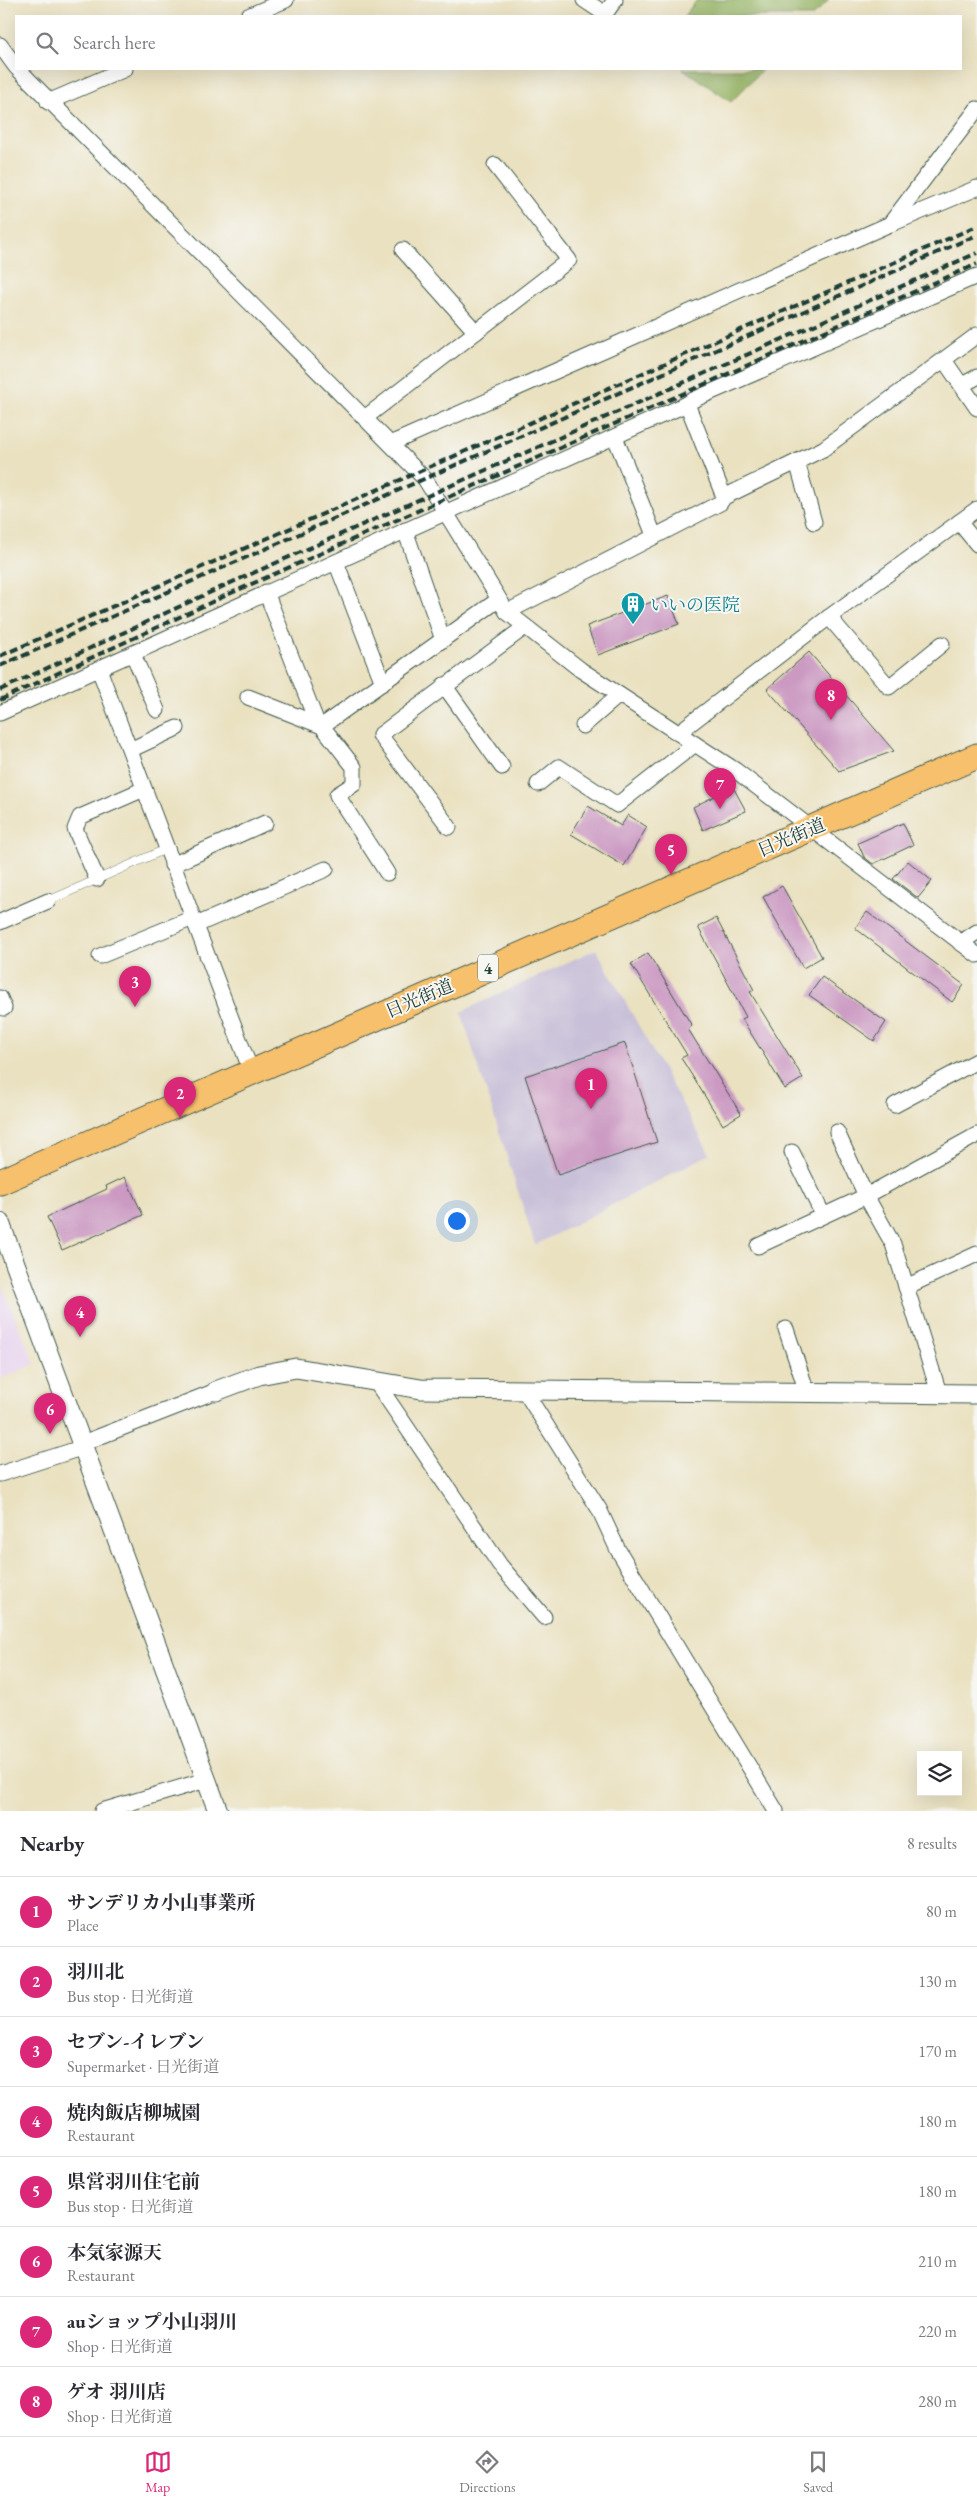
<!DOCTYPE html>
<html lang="en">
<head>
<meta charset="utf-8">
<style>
	:root { --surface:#fff; --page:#f2f2f3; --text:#2b2b33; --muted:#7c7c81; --line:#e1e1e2; --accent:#db2777 }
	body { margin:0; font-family:"EB Garamond","Noto Serif JP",serif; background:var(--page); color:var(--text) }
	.controls { position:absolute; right:15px; bottom:15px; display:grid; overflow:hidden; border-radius:0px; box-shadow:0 5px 20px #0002 }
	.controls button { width:45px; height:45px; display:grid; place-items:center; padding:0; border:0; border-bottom:1px solid var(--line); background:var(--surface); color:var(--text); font:25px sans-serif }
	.you { position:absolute; left:456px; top:1220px; width:18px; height:18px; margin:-12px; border:4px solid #fff; border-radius:50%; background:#1a73e8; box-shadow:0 0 0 8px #1a73e833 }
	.badge { display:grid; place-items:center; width:32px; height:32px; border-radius:50%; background:var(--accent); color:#fff; font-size:16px; font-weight:700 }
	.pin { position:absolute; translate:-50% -41px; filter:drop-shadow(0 1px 2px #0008) }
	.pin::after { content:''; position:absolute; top:26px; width:18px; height:15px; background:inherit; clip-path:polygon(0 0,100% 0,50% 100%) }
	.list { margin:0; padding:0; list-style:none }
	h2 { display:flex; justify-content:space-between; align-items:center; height:65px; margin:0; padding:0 20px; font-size:21px }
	h2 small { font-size:16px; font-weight:400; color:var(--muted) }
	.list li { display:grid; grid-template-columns:32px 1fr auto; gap:15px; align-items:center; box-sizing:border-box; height:70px; padding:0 20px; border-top:1px solid var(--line) }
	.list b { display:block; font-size:19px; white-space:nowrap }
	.list p { margin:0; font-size:16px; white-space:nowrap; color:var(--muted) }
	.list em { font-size:16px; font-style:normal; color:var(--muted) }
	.icon { flex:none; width:28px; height:28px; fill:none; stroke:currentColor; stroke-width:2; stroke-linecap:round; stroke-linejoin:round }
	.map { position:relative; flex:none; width:977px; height:1811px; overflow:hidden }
	.search { position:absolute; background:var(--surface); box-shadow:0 5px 20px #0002; left:15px; right:15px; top:15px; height:55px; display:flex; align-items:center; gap:12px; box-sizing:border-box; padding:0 18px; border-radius:0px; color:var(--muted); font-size:19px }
	.sheet { height:625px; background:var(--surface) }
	nav { display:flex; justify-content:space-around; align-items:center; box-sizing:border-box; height:70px; border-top:1px solid var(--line); background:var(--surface); font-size:14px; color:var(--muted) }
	nav a { display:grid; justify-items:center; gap:2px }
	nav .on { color:var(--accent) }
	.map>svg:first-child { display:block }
	.built { fill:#e7d2ef }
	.industrial { fill:#c8bfd8 }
	.forest { fill:#98b567; stroke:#5c794e }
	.building { fill:#cb99c2 }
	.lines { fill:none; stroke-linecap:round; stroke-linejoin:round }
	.service-casing { stroke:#3d5649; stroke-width:9 }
	.minor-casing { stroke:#3d5649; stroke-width:17 }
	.tertiary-casing { stroke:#3d5649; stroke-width:21 }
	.trunk-casing { stroke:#3d5649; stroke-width:27 }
	.service { stroke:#fff; stroke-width:8 }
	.minor { stroke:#fff; stroke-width:15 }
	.tertiary { stroke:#fff; stroke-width:19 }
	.trunk { stroke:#f7c06c; stroke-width:25 }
	.rail { stroke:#1f3d34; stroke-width:4; stroke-dasharray:8 4; stroke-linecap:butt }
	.labels { text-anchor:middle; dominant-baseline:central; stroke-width:4; stroke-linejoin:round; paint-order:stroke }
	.shield { fill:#f6f6f2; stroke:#60746d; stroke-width:1 }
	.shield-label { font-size:16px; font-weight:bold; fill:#1f3d34 }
	.culture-label { font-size:18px; fill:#0d838f; stroke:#f6f6f2; text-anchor:start }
	.street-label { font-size:18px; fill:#1f3d34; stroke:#f6f6f2 }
</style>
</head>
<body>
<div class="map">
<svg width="977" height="1811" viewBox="0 0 977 1811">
	<rect width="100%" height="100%" fill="#f6f6f2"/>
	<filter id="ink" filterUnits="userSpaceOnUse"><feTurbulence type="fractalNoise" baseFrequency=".02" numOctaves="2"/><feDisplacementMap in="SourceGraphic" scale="10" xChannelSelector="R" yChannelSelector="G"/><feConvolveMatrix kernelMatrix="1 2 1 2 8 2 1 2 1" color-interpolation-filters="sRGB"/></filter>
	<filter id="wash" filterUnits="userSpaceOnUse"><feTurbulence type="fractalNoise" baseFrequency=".0096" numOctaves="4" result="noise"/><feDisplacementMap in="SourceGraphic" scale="20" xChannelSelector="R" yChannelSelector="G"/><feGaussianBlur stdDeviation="1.12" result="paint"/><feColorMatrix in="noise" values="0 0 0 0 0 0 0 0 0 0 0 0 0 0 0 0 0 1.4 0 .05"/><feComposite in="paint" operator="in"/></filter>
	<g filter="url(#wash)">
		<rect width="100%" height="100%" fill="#eae1c0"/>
		<!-- built -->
		<path class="built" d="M0,1282L35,1364L0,1379Z"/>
		<!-- industrial -->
		<path class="industrial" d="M596,949L710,1154L535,1245L461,1012Z"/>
		<!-- forest -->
		<g class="forest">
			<path d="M697,0H829L813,16H684Z"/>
			<path d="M683,69H763L731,102Z"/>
		</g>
		<g id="blocks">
			<!-- building -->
			<g class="building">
				<path d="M668,596L679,624L598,655L587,626Z"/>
				<path d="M809,652L894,751L839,771L767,689Z"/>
				<path d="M733,787L746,811L703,830L693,807Z"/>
				<path d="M588,806L621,826L628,815L647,827L624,866L571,834Z"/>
				<path d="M903,823L913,845L873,864L864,857L858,843Z"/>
				<path d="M908,861L932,881L918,898L893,879Z"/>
				<path d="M782,886L822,957L803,968L763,897Z"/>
				<path d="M867,912L964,985L952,1002L855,928Z"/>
				<path d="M716,918L754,990L750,992L803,1078L785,1089L742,1019L746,1017L698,927Z"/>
				<path d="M648,953L692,1026L688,1029L741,1114L723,1125L681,1058L687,1055L631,964Z"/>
				<path d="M822,977L886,1022L874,1041L809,995Z"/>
				<path d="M625,1043L657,1142L558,1175L525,1076Z"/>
				<path d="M125,1177L143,1215L62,1250L47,1217L107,1189L106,1186Z"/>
			</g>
		</g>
	</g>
	<g filter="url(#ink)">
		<use href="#blocks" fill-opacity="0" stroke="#3d5649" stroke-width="1"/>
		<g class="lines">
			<defs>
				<path id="service" d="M48,901L166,849"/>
				<g id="minor">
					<path d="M584,0L605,14L615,0"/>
					<path d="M248,16L286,0"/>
					<path d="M0,45L16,67"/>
					<path d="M18,69L425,479L507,612L581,670L735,770L977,955"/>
					<path d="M48,102L125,69"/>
					<path d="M891,224L977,188"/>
					<path d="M403,250L476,332"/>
					<path d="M944,360L977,408"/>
					<path d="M962,385L977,377"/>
					<path d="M687,404L724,497"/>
					<path d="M366,417L569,260L495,165"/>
					<path d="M615,437L654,535"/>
					<path d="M392,443L890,224L977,109"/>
					<path d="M797,462L814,522"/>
					<path d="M959,522L977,544"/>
					<path d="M405,530L443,640"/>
					<path d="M336,562L383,683"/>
					<path d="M266,592L317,723"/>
					<path d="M507,612L720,503L724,497L823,449L977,335"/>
					<path d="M829,617L889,687L942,644"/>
					<path d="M133,654L157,710"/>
					<path d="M99,669L251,1071"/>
					<path d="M444,685L502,767"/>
					<path d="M248,697L322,726"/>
					<path d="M0,713L687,404L693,400L977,276"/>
					<path d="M583,726L619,695"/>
					<path d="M678,733L829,617L977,509"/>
					<path d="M130,750L177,728"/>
					<path d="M538,784L559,767L617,805L695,744"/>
					<path d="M449,827L380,735L525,627"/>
					<path d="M172,865L265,823"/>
					<path d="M387,873L337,795L354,784V767L322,726L498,600"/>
					<path d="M97,879L75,829L80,817L144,789"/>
					<path d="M0,922L48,901"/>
					<path d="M196,925L326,869"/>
					<path d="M960,943L977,932"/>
					<path d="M100,956L193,918"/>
					<path d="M0,998L4,1008"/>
					<path d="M895,1105L977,1061"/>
					<path d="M837,1132L866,1196L893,1244L939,1393"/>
					<path d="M792,1152L823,1215"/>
					<path d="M758,1246L866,1196L977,1135"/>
					<path d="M906,1287L977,1254"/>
					<path d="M786,1329L807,1392"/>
					<path d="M376,1382L500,1565L544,1617"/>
					<path d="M524,1390L599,1509L618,1550L776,1811"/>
					<path d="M83,1443L216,1391"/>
					<path d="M0,1474L84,1447"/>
					<path d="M102,1811L206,1780"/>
				</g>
				<g id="tertiary">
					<path d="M0,1223L218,1811"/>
					<path d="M216,1391L259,1375L296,1368L421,1389L977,1394"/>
				</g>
				<path id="trunk" d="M0,1182L977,756"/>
			</defs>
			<!-- service casing -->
			<use href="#service" class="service-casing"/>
			<!-- minor casing -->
			<use href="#minor" class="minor-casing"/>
			<!-- tertiary casing -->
			<use href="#tertiary" class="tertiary-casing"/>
			<!-- trunk casing -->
			<use href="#trunk" class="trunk-casing"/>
			<!-- service -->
			<use href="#service" class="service"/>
			<!-- minor -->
			<use href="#minor" class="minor"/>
			<!-- tertiary -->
			<use href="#tertiary" class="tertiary"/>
			<!-- trunk -->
			<use href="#trunk" class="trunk"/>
			<!-- rail -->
			<g class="rail">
				<path d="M0,656L977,226"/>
				<path d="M0,666L977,235"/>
				<path d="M0,690L226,585L977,253"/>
				<path d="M0,700L229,594L977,264"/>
			</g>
		</g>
	</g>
	<!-- icons -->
	<defs>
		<symbol id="building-pin" viewBox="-11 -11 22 30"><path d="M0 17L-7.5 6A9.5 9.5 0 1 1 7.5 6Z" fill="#0f9aa8" stroke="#f6f6f2"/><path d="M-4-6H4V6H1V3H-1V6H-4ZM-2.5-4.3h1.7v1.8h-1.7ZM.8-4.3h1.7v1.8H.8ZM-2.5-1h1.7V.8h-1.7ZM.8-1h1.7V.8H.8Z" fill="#fff"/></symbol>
	</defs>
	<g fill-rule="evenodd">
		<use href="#building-pin" x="619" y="590" width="28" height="38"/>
	</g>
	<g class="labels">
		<!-- shield labels -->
		<rect class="shield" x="478" y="954.5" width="20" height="27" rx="4"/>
		<g class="shield-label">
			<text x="488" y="968">4</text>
		</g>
		<!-- culture labels -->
		<g class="culture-label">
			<text x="650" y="604">いいの医院</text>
		</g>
		<!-- street labels -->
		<g class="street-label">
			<text transform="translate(791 837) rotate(-23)">日光街道</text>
			<text transform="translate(419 998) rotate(-23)">日光街道</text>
		</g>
	</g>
</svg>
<div class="controls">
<button><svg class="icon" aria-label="layers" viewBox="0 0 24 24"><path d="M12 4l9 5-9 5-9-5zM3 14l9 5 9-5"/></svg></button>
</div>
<div class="you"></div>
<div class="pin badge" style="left:591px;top:1109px">1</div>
<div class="pin badge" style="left:180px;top:1118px">2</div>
<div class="pin badge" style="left:135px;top:1007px">3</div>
<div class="pin badge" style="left:80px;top:1337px">4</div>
<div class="pin badge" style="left:671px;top:875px">5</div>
<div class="pin badge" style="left:50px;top:1434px">6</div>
<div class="pin badge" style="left:720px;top:809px">7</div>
<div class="pin badge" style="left:831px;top:720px">8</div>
<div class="search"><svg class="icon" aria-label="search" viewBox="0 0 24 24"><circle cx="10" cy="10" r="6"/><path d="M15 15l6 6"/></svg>Search here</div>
</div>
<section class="sheet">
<h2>Nearby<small>8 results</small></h2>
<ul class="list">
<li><span class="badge">1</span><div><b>サンデリカ小山事業所</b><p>Place</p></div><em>80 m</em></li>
<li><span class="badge">2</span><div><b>羽川北</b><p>Bus stop · 日光街道</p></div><em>130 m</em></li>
<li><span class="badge">3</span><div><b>セブン-イレブン</b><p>Supermarket · 日光街道</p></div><em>170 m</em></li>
<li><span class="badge">4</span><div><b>焼肉飯店柳城園</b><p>Restaurant</p></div><em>180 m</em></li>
<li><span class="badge">5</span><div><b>県営羽川住宅前</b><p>Bus stop · 日光街道</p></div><em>180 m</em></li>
<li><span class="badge">6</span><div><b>本気家源天</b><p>Restaurant</p></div><em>210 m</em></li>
<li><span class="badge">7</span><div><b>auショップ小山羽川</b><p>Shop · 日光街道</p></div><em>220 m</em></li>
<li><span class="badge">8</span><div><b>ゲオ 羽川店</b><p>Shop · 日光街道</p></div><em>280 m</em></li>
</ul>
</section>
<nav>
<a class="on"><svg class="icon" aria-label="map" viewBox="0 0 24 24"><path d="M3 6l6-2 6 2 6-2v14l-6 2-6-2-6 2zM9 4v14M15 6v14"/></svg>Map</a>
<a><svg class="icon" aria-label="directions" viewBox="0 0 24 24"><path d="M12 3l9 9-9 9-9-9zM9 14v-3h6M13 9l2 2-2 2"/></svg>Directions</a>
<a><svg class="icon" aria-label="saved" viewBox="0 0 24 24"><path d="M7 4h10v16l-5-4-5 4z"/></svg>Saved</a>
</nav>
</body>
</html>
